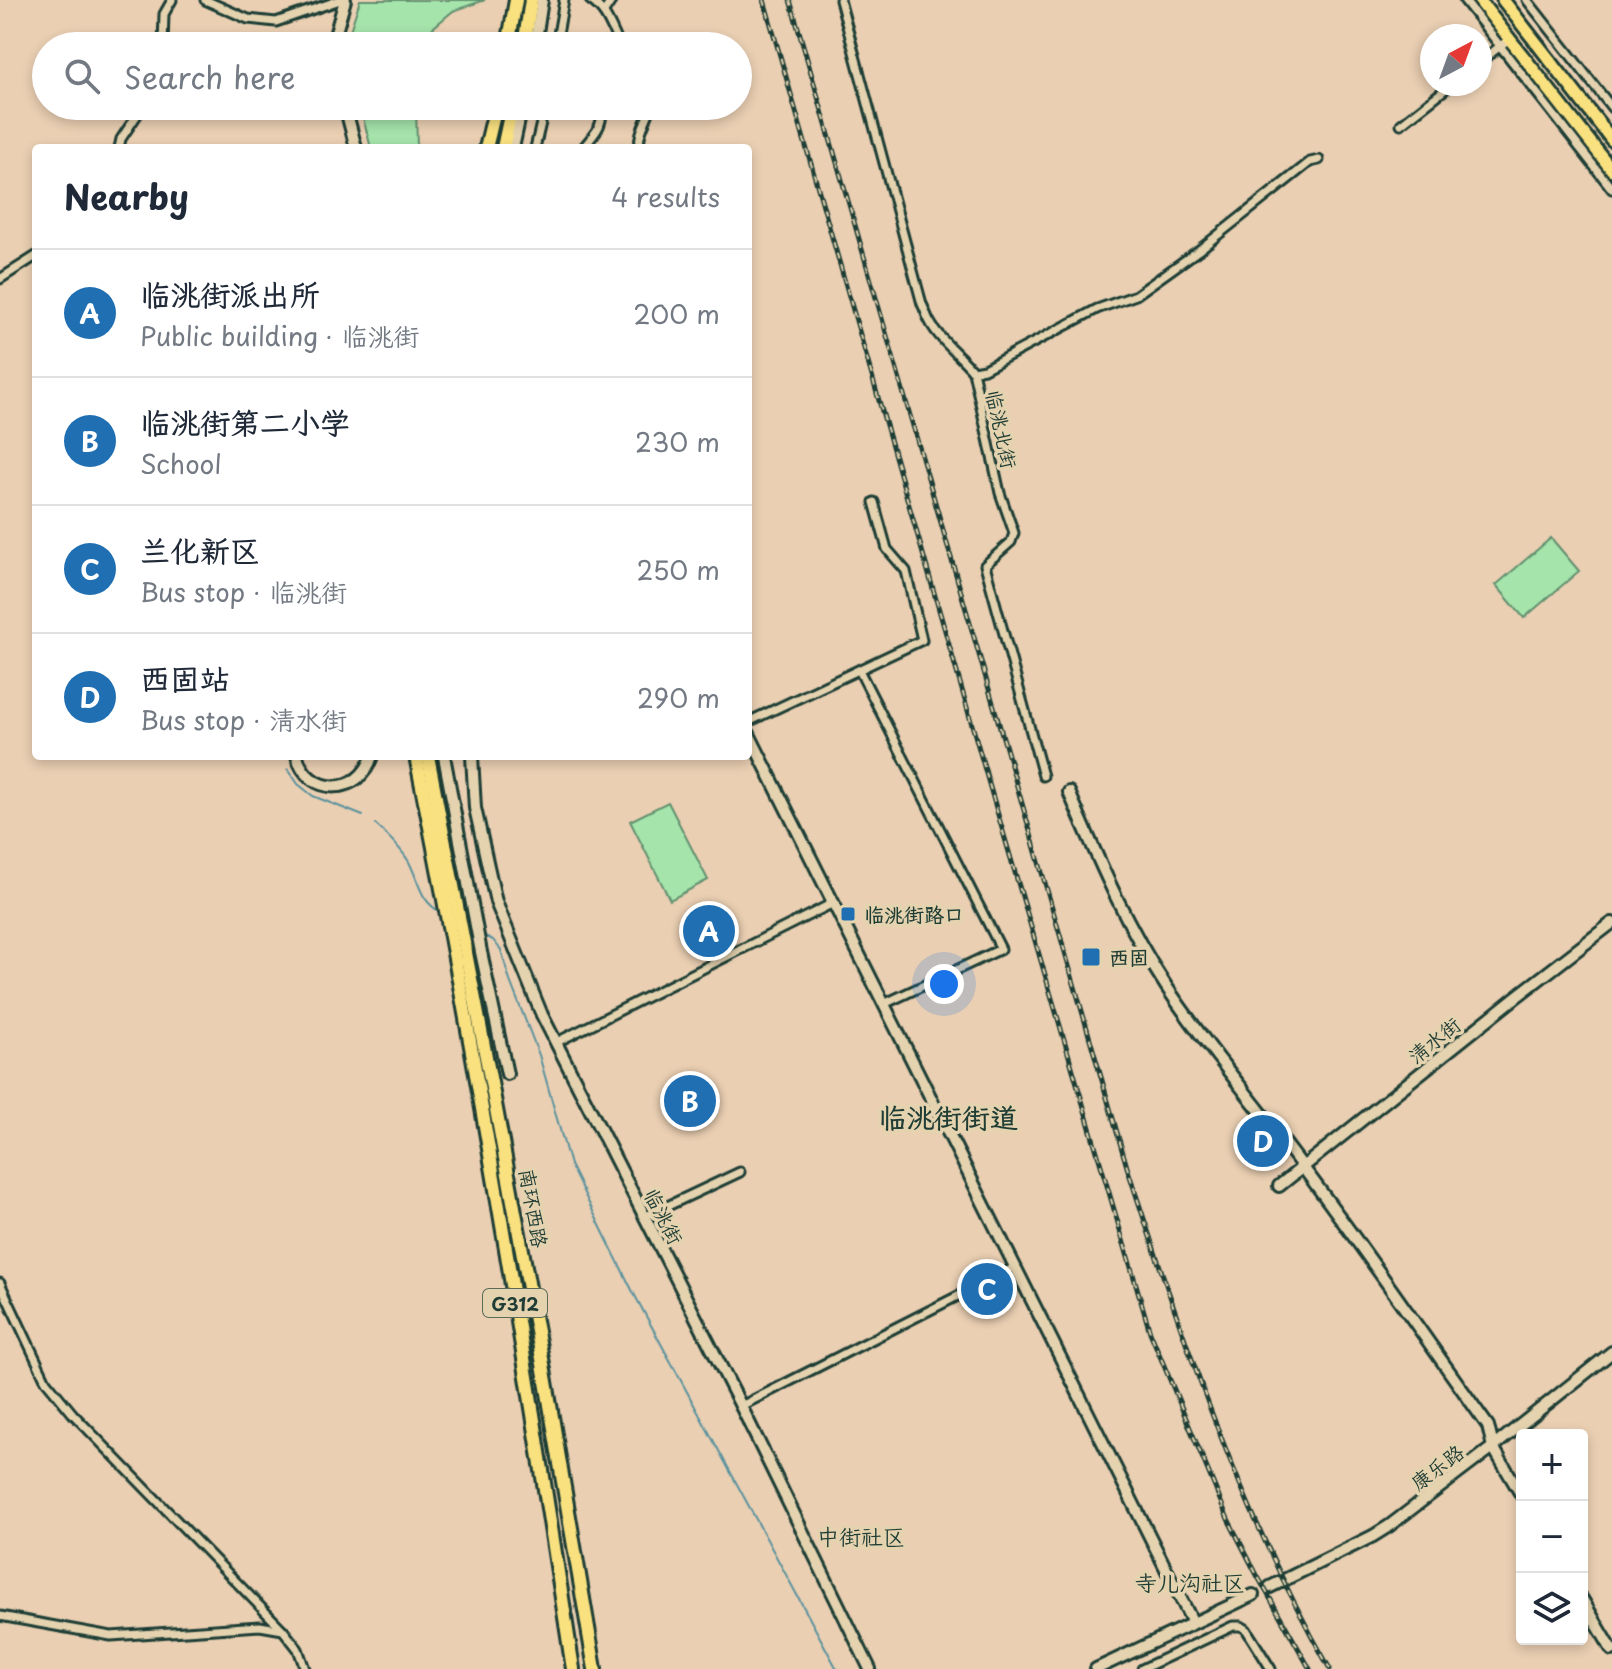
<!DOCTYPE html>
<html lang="en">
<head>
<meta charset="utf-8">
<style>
	:root { --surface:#fff; --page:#f6f6f7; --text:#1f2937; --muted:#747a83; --line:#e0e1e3; --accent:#1f6fb2 }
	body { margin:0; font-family:"Playpen Sans","LXGW WenKai TC",sans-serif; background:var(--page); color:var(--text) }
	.controls { position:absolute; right:24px; bottom:24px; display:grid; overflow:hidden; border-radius:8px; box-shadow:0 4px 12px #0003 }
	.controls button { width:72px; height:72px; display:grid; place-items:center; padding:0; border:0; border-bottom:2px solid var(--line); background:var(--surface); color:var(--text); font:40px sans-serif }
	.compass { position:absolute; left:1420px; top:24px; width:72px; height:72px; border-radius:50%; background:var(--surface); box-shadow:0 4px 12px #0003; rotate:41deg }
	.you { position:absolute; left:944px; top:984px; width:28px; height:28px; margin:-20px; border:6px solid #fff; border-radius:50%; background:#1a73e8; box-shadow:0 0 0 12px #1a73e833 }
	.badge { display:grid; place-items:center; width:52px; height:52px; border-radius:50%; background:var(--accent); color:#fff; font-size:26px; font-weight:700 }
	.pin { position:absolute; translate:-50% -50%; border:4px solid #fff; box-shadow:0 2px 8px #0006 }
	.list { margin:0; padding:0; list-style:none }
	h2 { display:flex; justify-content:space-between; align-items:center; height:104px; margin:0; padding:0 32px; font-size:34px }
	h2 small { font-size:26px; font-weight:400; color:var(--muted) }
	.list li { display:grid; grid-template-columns:52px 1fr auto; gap:24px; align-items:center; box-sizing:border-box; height:128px; padding:0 32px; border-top:2px solid var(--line) }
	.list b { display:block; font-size:30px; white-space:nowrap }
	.list p { margin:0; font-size:26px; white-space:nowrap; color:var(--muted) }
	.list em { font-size:26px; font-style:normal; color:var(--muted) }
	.icon { flex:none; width:44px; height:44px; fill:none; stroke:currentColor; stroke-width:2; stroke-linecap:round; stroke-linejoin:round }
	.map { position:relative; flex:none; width:1612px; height:1669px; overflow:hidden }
	.search { position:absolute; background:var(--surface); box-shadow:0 4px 12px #0003; left:32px; top:32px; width:720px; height:88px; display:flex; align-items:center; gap:20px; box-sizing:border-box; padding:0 28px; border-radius:44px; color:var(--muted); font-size:30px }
	.panel { position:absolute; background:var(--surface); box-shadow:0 4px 12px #0003; left:32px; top:144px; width:720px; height:616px; border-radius:8px }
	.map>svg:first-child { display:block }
	.green { fill:#a5e4ab; stroke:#629070; stroke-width:2 }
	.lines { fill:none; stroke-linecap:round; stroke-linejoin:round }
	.stream { stroke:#5b929e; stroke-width:2 }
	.street-casing { stroke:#1f3d34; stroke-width:13 }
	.secondary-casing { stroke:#1f3d34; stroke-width:16 }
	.primary-casing { stroke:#1f3d34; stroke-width:17 }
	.highway-casing { stroke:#1f3d34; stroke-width:18 }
	.street { stroke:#e5d3b0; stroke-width:7 }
	.secondary { stroke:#e5d3b0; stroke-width:10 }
	.primary { stroke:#fae180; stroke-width:11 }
	.highway { stroke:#fae180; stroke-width:12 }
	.rail-casing { stroke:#1f3d34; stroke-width:5 }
	.rail { stroke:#e5d3b0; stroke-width:2; stroke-dasharray:6; stroke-linecap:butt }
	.poi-dot { fill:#1f6fb2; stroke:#e5d3b0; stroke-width:3 }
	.labels { text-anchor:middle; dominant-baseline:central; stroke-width:7; stroke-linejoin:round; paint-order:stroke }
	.shield { fill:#e5d3b0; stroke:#5a6a59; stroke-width:2 }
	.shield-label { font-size:18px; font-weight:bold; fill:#1f3d34 }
	.street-label { font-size:20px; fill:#1f3d34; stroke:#e5d3b0 }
	.poi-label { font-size:20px; font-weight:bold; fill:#1f3d34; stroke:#e5d3b0; text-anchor:start }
	.neighbourhood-label { font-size:22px; fill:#1f3d34; stroke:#e5d3b0 }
	.district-label { font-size:28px; font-weight:bold; fill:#1f3d34; stroke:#e5d3b0 }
</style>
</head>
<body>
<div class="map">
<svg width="1612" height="1669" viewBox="0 0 1612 1669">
	<rect width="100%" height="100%" fill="#eacfb2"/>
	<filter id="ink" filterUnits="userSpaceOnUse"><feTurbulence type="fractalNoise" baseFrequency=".0125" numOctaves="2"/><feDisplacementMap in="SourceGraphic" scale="16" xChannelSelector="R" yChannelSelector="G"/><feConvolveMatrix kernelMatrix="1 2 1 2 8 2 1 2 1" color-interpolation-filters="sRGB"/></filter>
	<g filter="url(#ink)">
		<!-- green -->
		<g class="green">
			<path d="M360,0H485L453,11L415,43V46H345Z"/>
			<path d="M360,106H416L417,148H371Z"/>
			<path d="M1551,538L1579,571L1524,618L1496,585Z"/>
			<path d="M668,802L708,880L670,900L630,821Z"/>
		</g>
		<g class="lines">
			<!-- stream -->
			<g class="stream">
				<path d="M288,769L298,784L313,796L363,816"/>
				<path d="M375,824C386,834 401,848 409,862C420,883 419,901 442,913"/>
				<path d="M483,935L493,940L501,950L510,981L539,1055L570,1165L633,1292L837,1669"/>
			</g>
			<defs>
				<g id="street">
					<path d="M205,0L248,19L276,22L340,0"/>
					<path d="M590,0C607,11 611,28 620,46"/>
					<path d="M840,0L922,304C925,310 927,317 930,322C940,341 960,355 973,371L1000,493L1014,533L1011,542L985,565L1043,776"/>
					<path d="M1464,0L1612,189"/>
					<path d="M1527,0L1612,108"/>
					<path d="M604,12L612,0"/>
					<path d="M163,46L164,14L172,0"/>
					<path d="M556,46L564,0"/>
					<path d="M1480,62L1504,43"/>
					<path d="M1401,124L1452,84"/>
					<path d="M119,148L121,139L143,106"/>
					<path d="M535,148L545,106"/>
					<path d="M583,148C594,134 605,125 601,106"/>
					<path d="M640,148C637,135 646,122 650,110L648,106"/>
					<path d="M0,279L36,256"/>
					<path d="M973,371L984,369L1097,309L1136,295L1199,250L1310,162L1319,160"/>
					<path d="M859,670L1001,949L884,1004"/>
					<path d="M748,722L922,640L906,571L887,549L874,502"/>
					<path d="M555,1043L833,903"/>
					<path d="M644,1217L740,1172"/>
					<path d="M0,1283L46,1381L73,1414L283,1630"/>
					<path d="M741,1406L1015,1267"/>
					<path d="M0,1616L111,1636L260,1626L283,1630L298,1649L305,1669"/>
					<path d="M1142,1669L1233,1626H1241L1246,1629L1271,1669"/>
				</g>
				<g id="secondary">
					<path d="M334,46V39L345,0"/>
					<path d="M535,46L542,0"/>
					<path d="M345,106L356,148"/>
					<path d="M513,148L522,106"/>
					<path d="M748,732L1193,1623"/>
					<path d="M297,756C308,797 360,796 372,756"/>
					<path d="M444,756L481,952L507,1074"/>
					<path d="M472,756L475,808L496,902L542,1015L741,1406L870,1669"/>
					<path d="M1069,792C1098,859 1126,925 1166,986C1209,1051 1260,1108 1305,1170C1368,1254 1427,1341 1488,1426L1493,1447L1522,1496"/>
					<path d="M1279,1186L1516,997L1612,923"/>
					<path d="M1270,1587L1373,1536L1389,1526L1493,1447L1612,1352"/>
					<path d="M1582,1599L1612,1650"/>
					<path d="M1096,1669L1253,1595"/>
				</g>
				<g id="primary">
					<path d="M1479,0L1612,170"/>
					<path d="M1503,0L1612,140"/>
				</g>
				<g id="highway">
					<path d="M508,46L516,0"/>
					<path d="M524,46L531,0"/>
					<path d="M486,148L496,106"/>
					<path d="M503,148L512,106"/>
					<path d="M416,756C477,1059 526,1364 573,1669"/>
					<path d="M428,756L493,1093L543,1364L595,1669"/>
				</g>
			</defs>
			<!-- street casing -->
			<use href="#street" class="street-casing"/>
			<!-- secondary casing -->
			<use href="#secondary" class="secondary-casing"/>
			<!-- primary casing -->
			<use href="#primary" class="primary-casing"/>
			<!-- highway casing -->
			<use href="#highway" class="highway-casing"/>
			<!-- street -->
			<use href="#street" class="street"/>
			<!-- secondary -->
			<use href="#secondary" class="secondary"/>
			<!-- primary -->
			<use href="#primary" class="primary"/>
			<!-- highway -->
			<use href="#highway" class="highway"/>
			<defs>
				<g id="rail">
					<path d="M764,0L989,784L1150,1332L1228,1519L1258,1577L1310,1669"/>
					<path d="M790,0L1127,1167C1183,1339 1240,1512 1330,1669"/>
				</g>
			</defs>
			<!-- rail casing -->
			<use href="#rail" class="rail-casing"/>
			<!-- rail -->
			<use href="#rail" class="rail"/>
		</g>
	</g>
	<!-- markers -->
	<g class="poi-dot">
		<rect x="840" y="906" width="16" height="16" rx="4"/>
		<rect x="1081" y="947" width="20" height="20" rx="4"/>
	</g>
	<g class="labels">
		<!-- shield labels -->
		<rect class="shield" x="483" y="1289" width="64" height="28" rx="6"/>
		<g class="shield-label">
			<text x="515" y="1303">G312</text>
		</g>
		<!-- street labels -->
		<g class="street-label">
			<text transform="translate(1002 429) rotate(78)">临洮北街</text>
			<text transform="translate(1434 1040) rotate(-39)">清水街</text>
			<text transform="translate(534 1208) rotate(80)">南环西路</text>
			<text transform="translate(664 1216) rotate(63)">临洮街</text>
			<text transform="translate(1437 1467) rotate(-37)">康乐路</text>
		</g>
		<!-- poi labels -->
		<g class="poi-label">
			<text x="864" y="914">临洮街路口</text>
			<text x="1109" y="957">西固</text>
		</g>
		<!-- neighbourhood labels -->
		<g class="neighbourhood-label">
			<text x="861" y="1535">中街社区</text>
			<text x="1190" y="1581">寺儿沟社区</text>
		</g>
		<!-- district labels -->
		<g class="district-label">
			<text x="948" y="1116">临洮街街道</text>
		</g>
	</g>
</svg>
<div class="controls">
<button>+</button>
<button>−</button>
<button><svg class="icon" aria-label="layers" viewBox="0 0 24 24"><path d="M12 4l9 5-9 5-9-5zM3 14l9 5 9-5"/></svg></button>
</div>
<svg class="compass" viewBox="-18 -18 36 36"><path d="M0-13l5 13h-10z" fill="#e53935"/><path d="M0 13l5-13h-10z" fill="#747a83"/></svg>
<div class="you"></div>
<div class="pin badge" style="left:709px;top:931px">A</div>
<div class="pin badge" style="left:690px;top:1101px">B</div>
<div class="pin badge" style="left:987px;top:1289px">C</div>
<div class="pin badge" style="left:1263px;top:1141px">D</div>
<div class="search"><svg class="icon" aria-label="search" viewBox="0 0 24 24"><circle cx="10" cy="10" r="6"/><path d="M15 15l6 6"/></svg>Search here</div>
<section class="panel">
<h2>Nearby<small>4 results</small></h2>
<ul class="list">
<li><span class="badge">A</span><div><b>临洮街派出所</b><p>Public building · 临洮街</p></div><em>200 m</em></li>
<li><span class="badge">B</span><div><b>临洮街第二小学</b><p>School</p></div><em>230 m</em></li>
<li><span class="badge">C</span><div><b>兰化新区</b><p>Bus stop · 临洮街</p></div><em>250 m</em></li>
<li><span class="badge">D</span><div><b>西固站</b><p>Bus stop · 清水街</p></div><em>290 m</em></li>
</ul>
</section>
</div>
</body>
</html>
